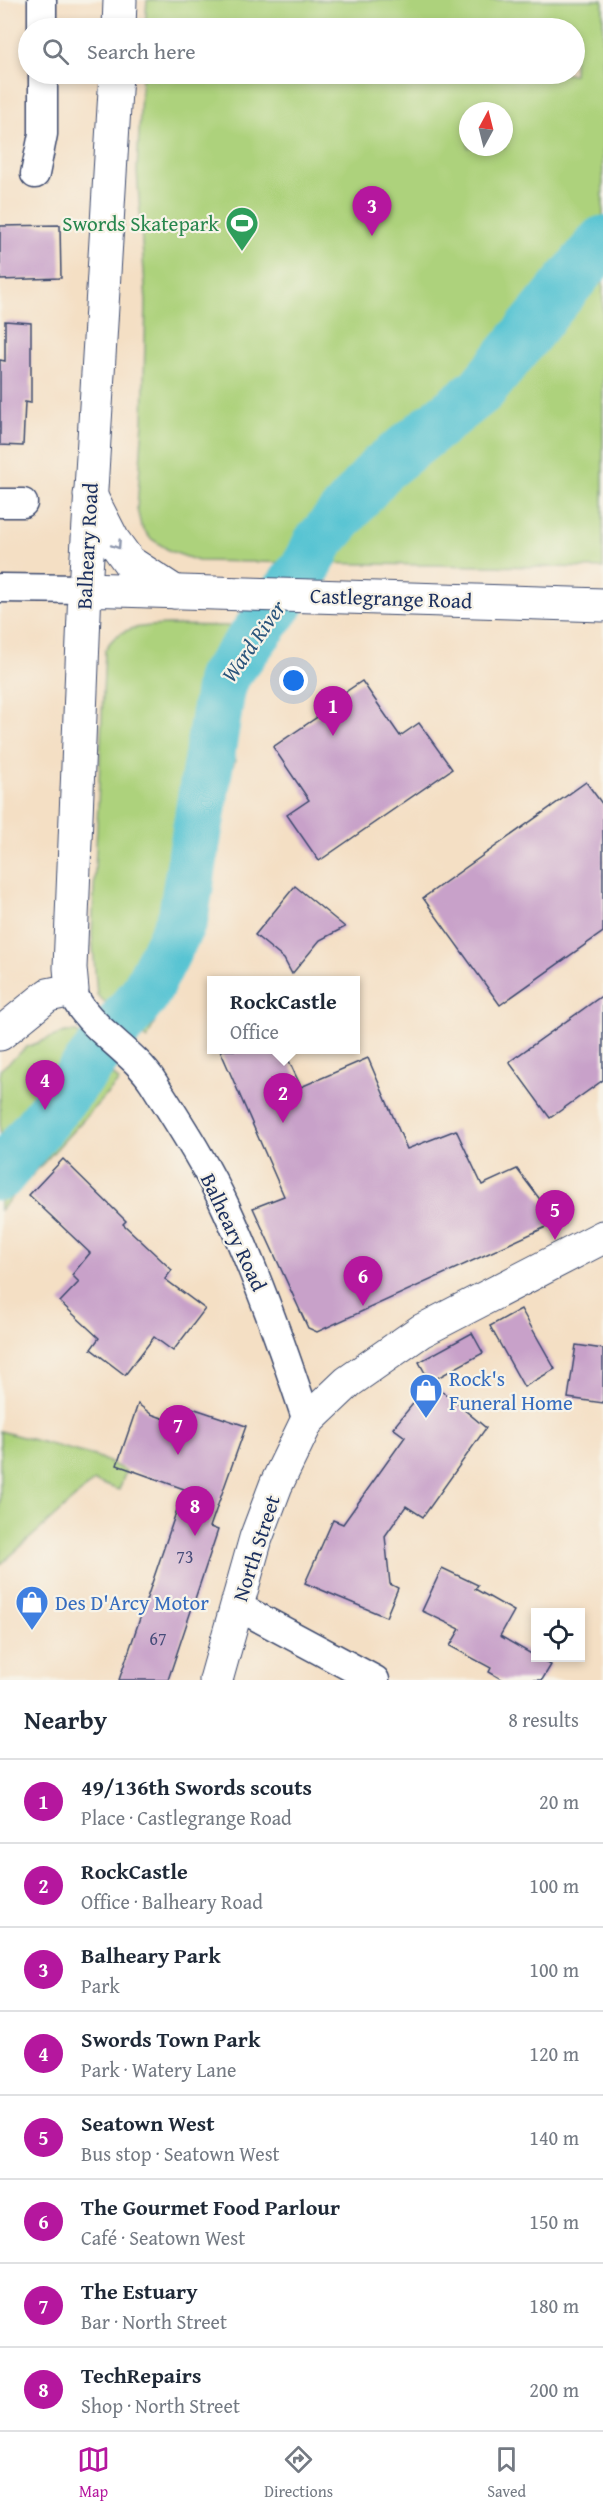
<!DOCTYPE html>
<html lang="en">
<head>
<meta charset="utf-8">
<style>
	:root { --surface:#fff; --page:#f2f2f3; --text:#1f2937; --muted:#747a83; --line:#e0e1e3; --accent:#b5179e }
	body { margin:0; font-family:"Gentium Book Plus",serif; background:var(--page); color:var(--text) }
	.controls { position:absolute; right:18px; bottom:18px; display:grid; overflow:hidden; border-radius:0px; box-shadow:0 3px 9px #0003 }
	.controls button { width:54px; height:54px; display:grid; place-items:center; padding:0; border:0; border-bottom:2px solid var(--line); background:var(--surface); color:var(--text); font:30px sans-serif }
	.compass { position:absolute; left:459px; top:102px; width:54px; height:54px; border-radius:50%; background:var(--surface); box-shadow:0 3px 9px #0003; rotate:7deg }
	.you { position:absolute; left:294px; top:681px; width:21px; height:21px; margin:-15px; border:4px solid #fff; border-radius:50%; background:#1a73e8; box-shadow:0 0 0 9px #1a73e833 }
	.badge { display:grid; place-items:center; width:39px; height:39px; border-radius:50%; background:var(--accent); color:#fff; font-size:20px; font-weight:700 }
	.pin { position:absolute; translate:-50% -50px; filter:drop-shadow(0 2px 3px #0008) }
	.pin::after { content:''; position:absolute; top:32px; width:21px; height:18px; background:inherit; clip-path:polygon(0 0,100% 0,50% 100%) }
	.popup { position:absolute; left:207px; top:976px; width:153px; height:78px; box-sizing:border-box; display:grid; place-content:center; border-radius:0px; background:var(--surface); filter:drop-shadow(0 2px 4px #0005); font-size:20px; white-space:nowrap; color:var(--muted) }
	.popup b { font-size:22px; color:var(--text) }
	.popup::after { content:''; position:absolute; left:50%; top:100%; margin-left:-12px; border:12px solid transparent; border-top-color:var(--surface) }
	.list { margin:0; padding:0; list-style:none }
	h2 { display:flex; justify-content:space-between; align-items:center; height:78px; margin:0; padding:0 24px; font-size:26px }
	h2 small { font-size:20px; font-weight:400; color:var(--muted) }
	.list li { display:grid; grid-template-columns:39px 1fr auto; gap:18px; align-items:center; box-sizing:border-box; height:84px; padding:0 24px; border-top:2px solid var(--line) }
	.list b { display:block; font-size:22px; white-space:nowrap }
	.list p { margin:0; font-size:20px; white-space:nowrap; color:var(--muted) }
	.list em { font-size:20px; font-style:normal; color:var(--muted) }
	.icon { flex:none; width:33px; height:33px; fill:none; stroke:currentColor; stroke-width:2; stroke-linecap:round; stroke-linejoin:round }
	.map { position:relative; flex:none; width:603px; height:1680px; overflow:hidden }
	.search { position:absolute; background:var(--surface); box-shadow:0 3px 9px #0003; left:18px; right:18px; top:18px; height:66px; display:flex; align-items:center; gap:15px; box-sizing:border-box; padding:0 21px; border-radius:33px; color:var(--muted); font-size:22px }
	.sheet { height:750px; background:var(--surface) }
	nav { display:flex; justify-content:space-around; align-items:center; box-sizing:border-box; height:84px; border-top:2px solid var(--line); background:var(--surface); font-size:16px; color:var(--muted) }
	nav a { display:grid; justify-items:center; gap:3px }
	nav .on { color:var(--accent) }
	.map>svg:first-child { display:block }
	.green { fill:#add27c; stroke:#64806d; stroke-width:1.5; fill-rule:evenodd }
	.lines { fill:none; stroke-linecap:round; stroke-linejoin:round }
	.river { stroke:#58c4d3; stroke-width:51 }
	.building { fill:#c8a1c9 }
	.minor-casing { stroke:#3c496d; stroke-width:31 }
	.tertiary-casing { stroke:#3c496d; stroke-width:35 }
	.secondary-casing { stroke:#3c496d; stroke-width:35 }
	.minor { stroke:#fff; stroke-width:28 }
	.tertiary { stroke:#fff; stroke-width:33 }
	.secondary { stroke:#fff; stroke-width:33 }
	.oneway { stroke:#8d97ae }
	.labels { text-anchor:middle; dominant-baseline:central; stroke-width:4.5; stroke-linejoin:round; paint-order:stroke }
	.number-label { font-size:18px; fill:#464c79 }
	.leisure-label { font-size:21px; fill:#27864d; stroke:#f7f3e8; text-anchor:end }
	.street-label { font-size:21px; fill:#1b2f5e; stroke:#f7f3e8 }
	.shop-label { font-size:21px; fill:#366cbe; stroke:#f7f3e8; text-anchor:start }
	.water-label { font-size:22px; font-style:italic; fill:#2a547b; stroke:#f7f3e8 }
</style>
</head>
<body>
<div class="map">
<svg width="603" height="1680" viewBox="0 0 603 1680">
	<rect width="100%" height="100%" fill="#f7f3e8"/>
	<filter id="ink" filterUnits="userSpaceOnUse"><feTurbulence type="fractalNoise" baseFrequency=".0167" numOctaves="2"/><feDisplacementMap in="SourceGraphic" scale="12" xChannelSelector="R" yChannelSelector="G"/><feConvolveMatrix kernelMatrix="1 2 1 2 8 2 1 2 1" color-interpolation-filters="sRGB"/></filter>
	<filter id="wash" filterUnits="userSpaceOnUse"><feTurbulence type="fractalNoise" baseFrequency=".008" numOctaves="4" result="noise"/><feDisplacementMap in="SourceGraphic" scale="24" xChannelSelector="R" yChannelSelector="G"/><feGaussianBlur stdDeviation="1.35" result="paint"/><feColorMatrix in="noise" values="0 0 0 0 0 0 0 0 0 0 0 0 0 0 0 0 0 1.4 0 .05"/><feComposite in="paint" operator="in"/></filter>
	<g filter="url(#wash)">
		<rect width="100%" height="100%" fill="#f4dfc4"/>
		<!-- green -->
		<g class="green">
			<path d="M147,0H603V568L198,561L170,551L150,538L141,526L137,509L143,421L146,302L137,170L142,74H574V28H145ZM468,111H504V147H468Z"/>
			<path d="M169,625L285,627L233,685L220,741L235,760L210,836L190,941L147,1039L97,995L92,935L105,650C118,625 144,626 169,625Z"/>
			<path d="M65,1032H77L119,1081L0,1210V1070L27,1047Z"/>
			<path d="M0,1431L98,1457L126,1471L119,1490L94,1481L0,1565Z"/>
		</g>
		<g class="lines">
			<!-- river -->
			<path class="river" d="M0,1175L144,995L183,918L222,679L308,564L318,543L382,468L481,390L603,241"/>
		</g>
		<g id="blocks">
			<!-- building -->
			<g class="building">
				<path d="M60,225L61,278L0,280V226Z"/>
				<path d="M5,321L31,323V403L25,402L23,446L0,445V360L5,361Z"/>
				<path d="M362,681L400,736L419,723L452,769L319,861L287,815L309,800L273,747L338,703L335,699Z"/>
				<path d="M586,782L603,805V932L500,1005L423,898Z"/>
				<path d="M295,886L345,927L320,940L292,974L284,959L255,935Z"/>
				<path d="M603,995V1080L550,1118L509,1062Z"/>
				<path d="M220,1050H284L301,1087L368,1058L407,1149L456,1130L482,1185L517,1169L557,1222L317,1332L308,1328L253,1208L284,1196Z"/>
				<path d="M63,1159L126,1221L123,1224L172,1270L165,1279L205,1309L173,1351L154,1337L125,1375L91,1349L99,1338L60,1302L79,1282L72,1275L90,1253L29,1195Z"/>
				<path d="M521,1309L555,1369L524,1387L490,1326Z"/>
				<path d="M472,1333L483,1353L430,1382L419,1362Z"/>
				<path d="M576,1345L603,1349V1403L568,1398Z"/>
				<path d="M431,1382L486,1428L423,1517L406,1506L385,1536L390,1584L398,1588L386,1617L305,1583L333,1520L343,1524L405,1437L393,1428Z"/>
				<path d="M138,1404L151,1414L179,1424L186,1406L246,1426L210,1527L218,1530L168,1680H119L184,1489L117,1465Z"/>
				<path d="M442,1568L478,1585L475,1589L514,1611L500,1636L551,1665L542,1680H503L489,1672L491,1668L450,1646L460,1629L422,1611Z"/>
			</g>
		</g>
	</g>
	<g filter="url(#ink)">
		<use href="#blocks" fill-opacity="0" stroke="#3c496d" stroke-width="1.5"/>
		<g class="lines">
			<defs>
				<g id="minor">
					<path d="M42,0V28"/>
					<path d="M35,174L43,134V74"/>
					<path d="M0,503H23"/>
					<path d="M0,588L85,589"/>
					<path d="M72,990C83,1025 132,1049 153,1082C178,1122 206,1164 226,1208C258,1277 283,1348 307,1421"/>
					<path d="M237,1606L375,1680"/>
				</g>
				<g id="tertiary">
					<path d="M119,28L120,0"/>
					<path d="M90,495L113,540L129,562L175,592"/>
					<path d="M85,589L116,74"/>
				</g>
				<g id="secondary">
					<path d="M0,1034L48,995L72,990L70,968L85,589L603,605"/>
					<path d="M216,1680L256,1538L276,1485L307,1421L348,1382L421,1331L603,1237"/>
				</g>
			</defs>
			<!-- minor casing -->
			<use href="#minor" class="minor-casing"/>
			<!-- tertiary casing -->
			<use href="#tertiary" class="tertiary-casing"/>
			<!-- secondary casing -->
			<use href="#secondary" class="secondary-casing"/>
			<!-- minor -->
			<use href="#minor" class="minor"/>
			<!-- tertiary -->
			<use href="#tertiary" class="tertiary"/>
			<!-- secondary -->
			<use href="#secondary" class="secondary"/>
		</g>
		<!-- one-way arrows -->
		<defs><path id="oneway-chevron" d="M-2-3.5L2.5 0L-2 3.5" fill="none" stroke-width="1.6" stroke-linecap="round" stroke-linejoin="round" transform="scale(1.5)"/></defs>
		<use class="oneway" href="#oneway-chevron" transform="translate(117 545) rotate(56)"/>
	</g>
	<!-- icons -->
	<defs>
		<symbol id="stadium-pin" viewBox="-11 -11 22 30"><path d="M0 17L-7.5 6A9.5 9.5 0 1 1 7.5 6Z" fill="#2e9e5b" stroke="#f7f3e8"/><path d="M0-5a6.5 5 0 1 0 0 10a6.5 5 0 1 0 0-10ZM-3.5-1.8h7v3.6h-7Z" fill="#fff"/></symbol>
		<symbol id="shop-pin" viewBox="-11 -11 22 30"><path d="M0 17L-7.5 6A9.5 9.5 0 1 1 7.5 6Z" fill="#3f7fe0" stroke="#f7f3e8"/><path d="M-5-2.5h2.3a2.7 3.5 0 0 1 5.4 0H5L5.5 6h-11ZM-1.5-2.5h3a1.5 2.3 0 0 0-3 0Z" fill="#fff"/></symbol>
	</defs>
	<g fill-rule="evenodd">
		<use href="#stadium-pin" x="223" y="204" width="38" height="52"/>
		<use href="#shop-pin" x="407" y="1371" width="38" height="52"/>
		<use href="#shop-pin" x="13" y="1583" width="38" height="52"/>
	</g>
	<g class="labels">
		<!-- number labels -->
		<g class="number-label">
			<text x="185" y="1556">73</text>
			<text x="158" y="1638">67</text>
		</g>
		<!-- leisure labels -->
		<g class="leisure-label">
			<text x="219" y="223">Swords Skatepark</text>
		</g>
		<!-- street labels -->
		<g class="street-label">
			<text transform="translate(87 546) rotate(-87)">Balheary Road</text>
			<text transform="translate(391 598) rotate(2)">Castlegrange Road</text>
			<text transform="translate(234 1232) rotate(65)">Balheary Road</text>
			<text transform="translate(256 1548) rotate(-72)">North Street</text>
		</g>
		<!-- shop labels -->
		<g class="shop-label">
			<text x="449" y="1378">Rock's<tspan x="449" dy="24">Funeral Home</tspan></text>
			<text x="55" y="1602">Des D'Arcy Motor</text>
		</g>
		<!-- water labels -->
		<g class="water-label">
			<text transform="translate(253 641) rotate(-55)">Ward River</text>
		</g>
	</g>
</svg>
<div class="controls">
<button><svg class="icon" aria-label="locate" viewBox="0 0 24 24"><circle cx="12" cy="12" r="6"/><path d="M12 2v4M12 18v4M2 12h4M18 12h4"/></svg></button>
</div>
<svg class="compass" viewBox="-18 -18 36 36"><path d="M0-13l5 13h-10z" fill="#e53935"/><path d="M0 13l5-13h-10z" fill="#747a83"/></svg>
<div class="you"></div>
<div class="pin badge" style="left:333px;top:736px">1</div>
<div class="pin badge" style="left:283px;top:1123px">2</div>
<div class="popup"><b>RockCastle</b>Office</div>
<div class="pin badge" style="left:372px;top:236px">3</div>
<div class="pin badge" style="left:45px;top:1110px">4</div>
<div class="pin badge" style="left:555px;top:1240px">5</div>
<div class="pin badge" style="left:363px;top:1306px">6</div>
<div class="pin badge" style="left:178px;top:1455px">7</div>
<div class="pin badge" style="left:195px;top:1536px">8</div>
<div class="search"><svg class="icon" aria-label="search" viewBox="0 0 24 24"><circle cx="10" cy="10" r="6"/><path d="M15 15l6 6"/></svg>Search here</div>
</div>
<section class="sheet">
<h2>Nearby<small>8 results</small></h2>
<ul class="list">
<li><span class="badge">1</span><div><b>49/136th Swords scouts</b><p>Place · Castlegrange Road</p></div><em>20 m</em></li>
<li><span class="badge">2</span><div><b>RockCastle</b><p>Office · Balheary Road</p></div><em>100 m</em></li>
<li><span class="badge">3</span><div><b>Balheary Park</b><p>Park</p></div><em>100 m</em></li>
<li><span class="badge">4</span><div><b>Swords Town Park</b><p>Park · Watery Lane</p></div><em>120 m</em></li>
<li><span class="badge">5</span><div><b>Seatown West</b><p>Bus stop · Seatown West</p></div><em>140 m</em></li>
<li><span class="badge">6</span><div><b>The Gourmet Food Parlour</b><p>Café · Seatown West</p></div><em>150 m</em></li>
<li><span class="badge">7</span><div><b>The Estuary</b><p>Bar · North Street</p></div><em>180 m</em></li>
<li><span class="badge">8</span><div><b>TechRepairs</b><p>Shop · North Street</p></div><em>200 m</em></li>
</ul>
</section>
<nav>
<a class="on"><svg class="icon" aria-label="map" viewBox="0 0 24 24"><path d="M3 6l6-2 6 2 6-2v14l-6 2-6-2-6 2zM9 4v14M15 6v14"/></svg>Map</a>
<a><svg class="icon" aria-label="directions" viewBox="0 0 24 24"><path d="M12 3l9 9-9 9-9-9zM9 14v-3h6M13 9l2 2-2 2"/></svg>Directions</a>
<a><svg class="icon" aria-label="saved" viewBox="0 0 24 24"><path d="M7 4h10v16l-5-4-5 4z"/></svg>Saved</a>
</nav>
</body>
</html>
